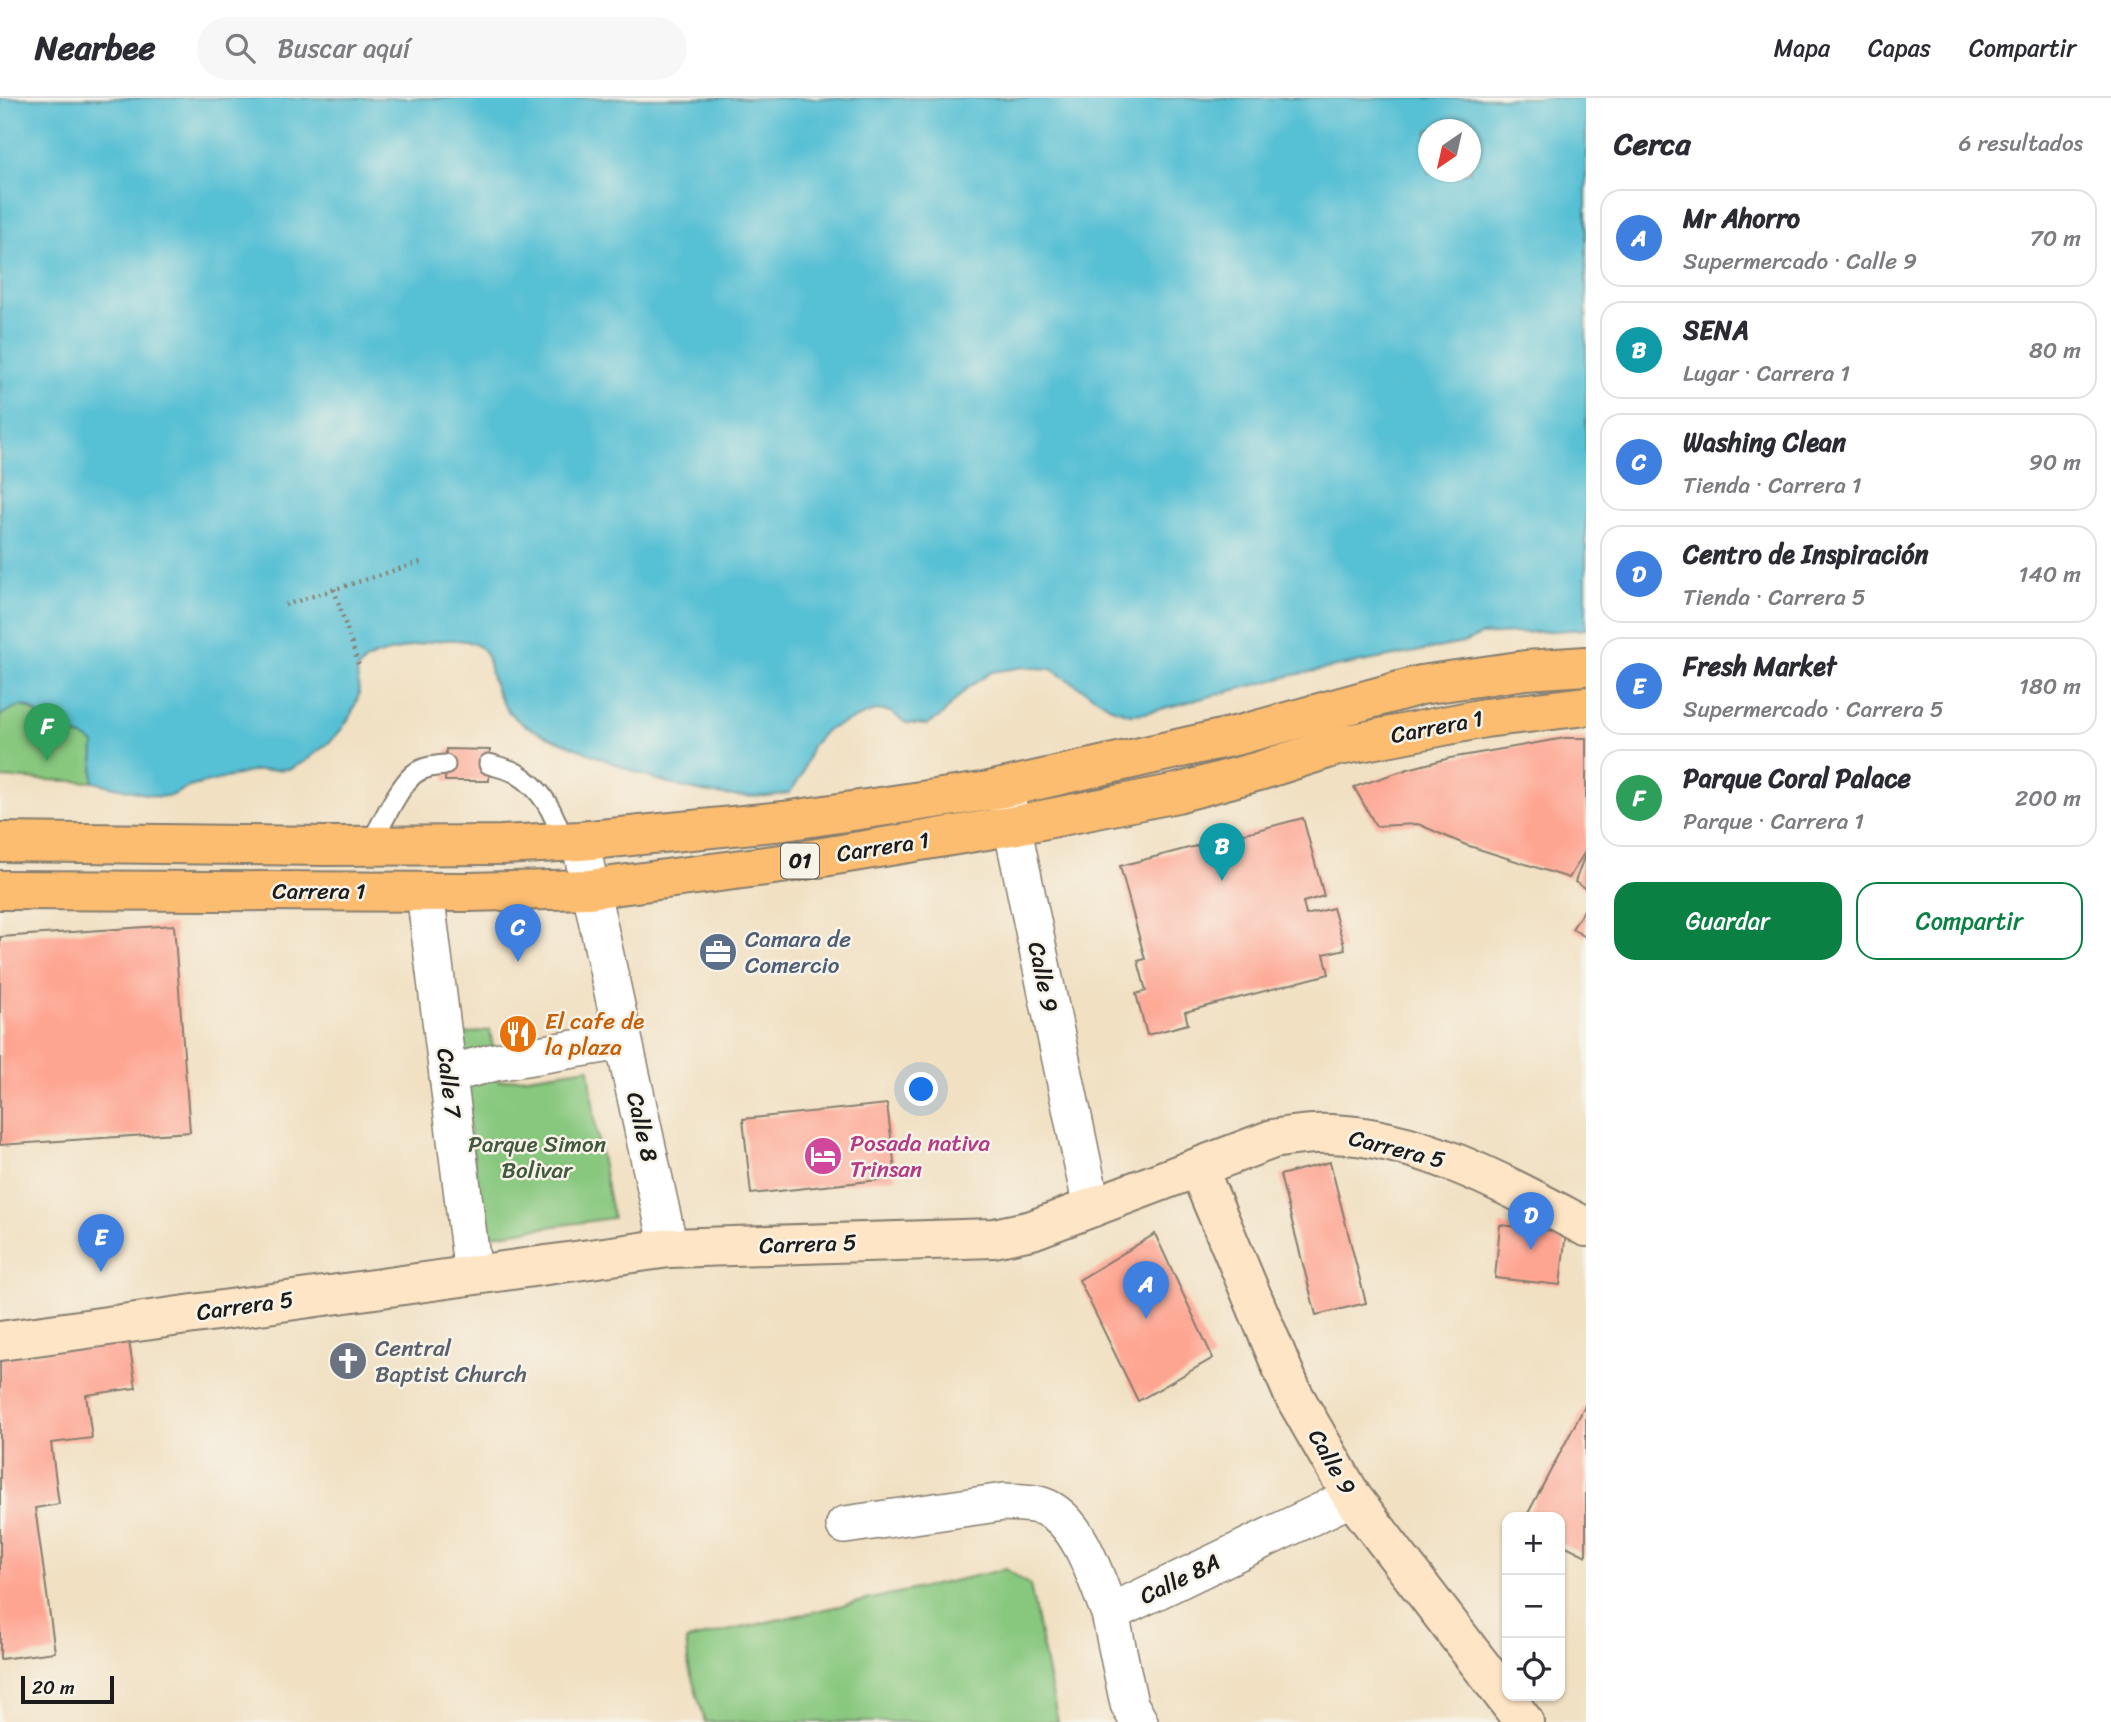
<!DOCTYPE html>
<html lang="es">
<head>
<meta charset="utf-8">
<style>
	:root { --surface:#fff; --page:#f7f7f7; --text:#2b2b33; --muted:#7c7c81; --line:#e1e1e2; --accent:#0b8043 }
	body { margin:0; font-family:Sriracha,sans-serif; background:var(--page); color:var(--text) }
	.controls { position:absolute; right:21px; bottom:21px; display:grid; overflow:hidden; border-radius:14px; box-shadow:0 2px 5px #0004 }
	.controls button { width:63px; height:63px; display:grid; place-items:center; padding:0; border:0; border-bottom:2px solid var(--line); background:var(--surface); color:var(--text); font:35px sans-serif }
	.compass { position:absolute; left:1418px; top:21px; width:63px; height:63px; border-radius:50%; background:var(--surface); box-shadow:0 2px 5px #0004; rotate:214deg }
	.scale { position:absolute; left:21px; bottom:18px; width:93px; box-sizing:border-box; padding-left:7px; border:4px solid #1c1c1c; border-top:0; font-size:19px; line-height:24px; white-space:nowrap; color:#1c1c1c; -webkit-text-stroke:5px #f7f3e8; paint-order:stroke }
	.you { position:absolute; left:922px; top:992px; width:24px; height:24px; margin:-18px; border:5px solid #fff; border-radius:50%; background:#1a73e8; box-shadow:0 0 0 10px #1a73e833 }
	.badge { display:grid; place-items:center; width:46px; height:46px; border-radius:50%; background:var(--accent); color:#fff; font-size:23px; font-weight:700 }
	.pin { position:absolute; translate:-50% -58px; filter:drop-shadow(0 2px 4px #0008) }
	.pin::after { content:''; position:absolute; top:37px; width:24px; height:21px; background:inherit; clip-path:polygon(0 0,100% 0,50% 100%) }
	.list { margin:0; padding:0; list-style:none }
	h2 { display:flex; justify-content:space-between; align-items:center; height:91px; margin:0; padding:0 28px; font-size:30px }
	h2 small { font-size:23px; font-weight:400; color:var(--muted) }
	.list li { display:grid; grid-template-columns:46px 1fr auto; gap:21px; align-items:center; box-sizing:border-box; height:98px; margin:0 14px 14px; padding:0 14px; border:2px solid var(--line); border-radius:21px }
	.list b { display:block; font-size:26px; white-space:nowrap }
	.list p { margin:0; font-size:23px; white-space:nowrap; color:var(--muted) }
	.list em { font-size:23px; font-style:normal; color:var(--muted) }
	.actions { display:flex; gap:14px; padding:21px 28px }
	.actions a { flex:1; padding:16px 0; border:2px solid var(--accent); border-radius:21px; text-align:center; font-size:24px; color:var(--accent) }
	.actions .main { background:var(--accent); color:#fff }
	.icon { flex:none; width:38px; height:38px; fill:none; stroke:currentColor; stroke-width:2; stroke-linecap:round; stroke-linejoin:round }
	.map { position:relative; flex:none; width:1586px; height:1624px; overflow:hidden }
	header { display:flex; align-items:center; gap:42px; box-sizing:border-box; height:98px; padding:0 35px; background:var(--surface); border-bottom:2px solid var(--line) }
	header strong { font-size:33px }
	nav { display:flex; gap:38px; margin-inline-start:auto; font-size:24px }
	.search { width:490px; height:63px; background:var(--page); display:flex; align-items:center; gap:18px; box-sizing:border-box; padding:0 24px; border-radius:38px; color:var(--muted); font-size:26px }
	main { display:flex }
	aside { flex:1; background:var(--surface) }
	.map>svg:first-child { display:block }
	.green { fill:#87c77e; stroke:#52724d; stroke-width:2 }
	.water { fill:#57c0d4; stroke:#3a6e78; stroke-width:2; fill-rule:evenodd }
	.building { fill:#fea592 }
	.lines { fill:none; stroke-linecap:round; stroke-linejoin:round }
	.lane-casing { stroke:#867e6f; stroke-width:23 }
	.street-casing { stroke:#867e6f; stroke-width:40 }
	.secondary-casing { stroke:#867e6f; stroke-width:42 }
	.highway-casing { stroke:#867e6f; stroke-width:42 }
	.path { stroke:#867e6f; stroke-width:4.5; stroke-dasharray:2 5; stroke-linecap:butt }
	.lane { stroke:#fff; stroke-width:19 }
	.street { stroke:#fff; stroke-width:37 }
	.secondary { stroke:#fee5c5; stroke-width:38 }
	.highway { stroke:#fcbd6f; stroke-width:38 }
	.labels { text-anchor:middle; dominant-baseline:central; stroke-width:5; stroke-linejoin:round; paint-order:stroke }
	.shield { fill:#f7f3e8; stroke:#5e5c59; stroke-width:2 }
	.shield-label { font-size:21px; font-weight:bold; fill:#1c1c1c }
	.street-label { font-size:23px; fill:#1c1c1c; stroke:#f7f3e8 }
	.service-label { font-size:23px; fill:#4e5e75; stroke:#f7f3e8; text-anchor:start }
	.food-label { font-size:23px; fill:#c56008; stroke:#f7f3e8; text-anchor:start }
	.hotel-label { font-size:23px; fill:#b23c85; stroke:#f7f3e8; text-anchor:start }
	.park-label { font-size:23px; fill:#41583e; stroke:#f7f3e8 }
	.worship-label { font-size:23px; fill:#5b616d; stroke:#f7f3e8; text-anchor:start }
</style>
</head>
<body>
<header>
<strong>Nearbee</strong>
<div class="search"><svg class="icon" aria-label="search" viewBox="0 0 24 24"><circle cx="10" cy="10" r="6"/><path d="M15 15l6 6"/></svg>Buscar aquí</div>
<nav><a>Mapa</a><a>Capas</a><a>Compartir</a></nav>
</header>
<main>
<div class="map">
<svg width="1586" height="1624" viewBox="0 0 1586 1624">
	<rect width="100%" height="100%" fill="#f7f3e8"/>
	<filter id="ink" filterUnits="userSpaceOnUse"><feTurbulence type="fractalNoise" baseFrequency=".0143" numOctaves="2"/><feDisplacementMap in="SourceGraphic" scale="14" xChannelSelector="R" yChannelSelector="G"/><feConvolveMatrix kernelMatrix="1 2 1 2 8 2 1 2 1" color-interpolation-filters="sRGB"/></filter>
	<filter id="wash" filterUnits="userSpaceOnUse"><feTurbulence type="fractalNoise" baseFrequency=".00686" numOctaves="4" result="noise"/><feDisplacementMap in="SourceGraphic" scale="28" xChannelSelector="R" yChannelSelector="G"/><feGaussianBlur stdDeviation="1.57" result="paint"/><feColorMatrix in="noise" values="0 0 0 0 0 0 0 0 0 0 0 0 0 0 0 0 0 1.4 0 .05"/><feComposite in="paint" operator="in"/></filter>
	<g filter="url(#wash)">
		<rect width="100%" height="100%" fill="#f1e0c2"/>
		<!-- green -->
		<g class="green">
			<path d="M21,608C38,611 43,626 57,632C70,638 83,635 94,646L93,684L0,680V618L11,610Z"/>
			<path d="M490,932L499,983L589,970L596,1032L613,1120L484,1138L457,937Z"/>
			<path d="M1006,1471L1030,1487L1058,1624H705L689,1570L686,1542Z"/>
		</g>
		<!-- water -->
		<path class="water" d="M0,0H1586V531L1481,537L1463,545L1294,577L1145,615L1130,616L1114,611L1051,571L1024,569L992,574L967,590L941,618L926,627L906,625L891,614L877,612L826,632L812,648L801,679L789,695C714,710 641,677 574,649C555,641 522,630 509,614C503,607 497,595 494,586C488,573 492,557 478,548C453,532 402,551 375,558L365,563L357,572L359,597L351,617L341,632L331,643L304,664L290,671L254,673L189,689L173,697L159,699L93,684L94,646C83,635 70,638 57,632C32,621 36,593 0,618ZM1428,32H1470V74H1428Z"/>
		<g id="blocks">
			<!-- building -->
			<g class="building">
				<path d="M1565,640H1586V752L1569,780L1466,747L1418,726L1376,728L1354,689L1408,671L1450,660Z"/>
				<path d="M446,651L490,652L489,683H445Z"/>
				<path d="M1303,720L1324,798L1303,804L1306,817L1333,810L1345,851L1324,856L1329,876L1185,914L1188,926L1147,937L1136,896L1146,893L1138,863L1145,861L1120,768Z"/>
				<path d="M1586,754V791L1575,784Z"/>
				<path d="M1586,809V839L1572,831Z"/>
				<path d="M174,827L190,1034L0,1047V839Z"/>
				<path d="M887,1006L896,1080L751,1096L743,1021Z"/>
				<path d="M1330,1064L1366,1205L1316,1217L1280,1077Z"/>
				<path d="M1500,1127L1566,1134L1560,1187L1495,1180Z"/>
				<path d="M1155,1136L1213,1260L1138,1303L1079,1182Z"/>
				<path d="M129,1243L136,1290L86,1297L92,1340L51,1345L59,1406L35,1410L55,1554L0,1561V1260Z"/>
				<path d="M1586,1306V1458L1560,1445V1419H1526Z"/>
			</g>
		</g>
	</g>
	<g filter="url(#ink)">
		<use href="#blocks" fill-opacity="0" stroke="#867e6f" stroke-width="2"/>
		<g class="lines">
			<defs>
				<g id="lane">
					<path d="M489,666C498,669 509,671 516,675C543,691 555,716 563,744"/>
					<path d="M370,747C381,728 398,689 414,676C423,669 434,668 445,667"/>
				</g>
				<g id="street">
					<path d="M1004,689L1092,1110"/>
					<path d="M580,743L669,1150"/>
					<path d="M425,794L473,1177"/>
					<path d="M448,976L495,964L623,943"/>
					<path d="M845,1427L1004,1404C1018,1405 1034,1404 1047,1410C1081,1426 1096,1482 1110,1515"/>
					<path d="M1139,1624L1129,1606L1110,1515L1352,1399"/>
				</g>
				<g id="secondary">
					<path d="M1198,1070L1293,1296L1352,1399L1524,1624"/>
					<path d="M0,1243L669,1150L994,1140L1032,1132L1273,1041C1292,1038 1311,1035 1331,1036C1422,1039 1508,1088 1586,1129"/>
				</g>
				<g id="highway">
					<path d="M0,744L325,748L501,747L580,743L784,723L989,693L1239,637L1421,587L1526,572L1586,568"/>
					<path d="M0,792L468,794L589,791L781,766L1011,728L1177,695L1259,673L1334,649L1485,620L1586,608"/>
				</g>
			</defs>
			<!-- lane casing -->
			<use href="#lane" class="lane-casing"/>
			<!-- street casing -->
			<use href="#street" class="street-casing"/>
			<!-- secondary casing -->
			<use href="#secondary" class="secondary-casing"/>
			<!-- highway casing -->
			<use href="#highway" class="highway-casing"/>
			<!-- path -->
			<g class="path">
				<path d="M334,491L359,568"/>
				<path d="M285,507L424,463"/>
			</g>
			<!-- lane -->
			<use href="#lane" class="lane"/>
			<!-- street -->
			<use href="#street" class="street"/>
			<!-- secondary -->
			<use href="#secondary" class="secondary"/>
			<!-- highway -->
			<use href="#highway" class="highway"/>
		</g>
	</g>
	<!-- icons -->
	<defs>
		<symbol id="office-disc" viewBox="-11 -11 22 22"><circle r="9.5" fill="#5c6f8a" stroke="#f7f3e8"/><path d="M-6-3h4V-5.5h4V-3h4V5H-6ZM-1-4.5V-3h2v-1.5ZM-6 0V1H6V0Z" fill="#fff"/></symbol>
		<symbol id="restaurant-disc" viewBox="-11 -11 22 22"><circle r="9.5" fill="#e8710a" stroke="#f7f3e8"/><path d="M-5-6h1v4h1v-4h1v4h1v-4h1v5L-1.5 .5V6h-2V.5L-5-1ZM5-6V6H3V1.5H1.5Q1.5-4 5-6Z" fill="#fff"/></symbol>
		<symbol id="hotel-disc" viewBox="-11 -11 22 22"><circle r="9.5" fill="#d1479c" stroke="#f7f3e8"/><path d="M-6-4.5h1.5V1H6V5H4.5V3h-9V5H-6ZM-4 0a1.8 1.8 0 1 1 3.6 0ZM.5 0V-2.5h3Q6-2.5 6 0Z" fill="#fff"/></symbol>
		<symbol id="church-disc" viewBox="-11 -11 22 22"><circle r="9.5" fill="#6b7280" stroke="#f7f3e8"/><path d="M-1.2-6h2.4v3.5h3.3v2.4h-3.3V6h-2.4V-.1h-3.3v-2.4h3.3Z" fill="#fff"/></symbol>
	</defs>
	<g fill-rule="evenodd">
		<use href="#office-disc" x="696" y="832" width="44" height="44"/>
		<use href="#restaurant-disc" x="496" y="914" width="44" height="44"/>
		<use href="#hotel-disc" x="801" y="1036" width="44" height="44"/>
		<use href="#church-disc" x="326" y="1241" width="44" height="44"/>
	</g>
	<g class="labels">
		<!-- shield labels -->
		<rect class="shield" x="781" y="745.5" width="38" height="35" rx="5"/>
		<g class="shield-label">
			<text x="800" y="763">01</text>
		</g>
		<!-- street labels -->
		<g class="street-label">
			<text transform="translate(1437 629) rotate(-11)">Carrera 1</text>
			<text transform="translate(883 749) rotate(-9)">Carrera 1</text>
			<text x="319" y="793">Carrera 1</text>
			<text transform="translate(1043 879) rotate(78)">Calle 9</text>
			<text transform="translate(449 985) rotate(83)">Calle 7</text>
			<text transform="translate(642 1029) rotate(77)">Calle 8</text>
			<text transform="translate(1397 1051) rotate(14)">Carrera 5</text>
			<text transform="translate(808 1146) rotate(-2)">Carrera 5</text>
			<text transform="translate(245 1208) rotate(-8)">Carrera 5</text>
			<text transform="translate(1332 1364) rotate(60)">Calle 9</text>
			<text transform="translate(1180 1481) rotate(-26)">Calle 8A</text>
		</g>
		<!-- service labels -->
		<g class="service-label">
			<text x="745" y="841">Camara de<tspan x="745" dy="26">Comercio</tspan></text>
		</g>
		<!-- food labels -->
		<g class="food-label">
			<text x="545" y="923">El cafe de<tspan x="545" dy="26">la plaza</tspan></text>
		</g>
		<!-- hotel labels -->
		<g class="hotel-label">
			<text x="850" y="1045">Posada nativa<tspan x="850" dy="26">Trinsan</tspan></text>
		</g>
		<!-- park labels -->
		<g class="park-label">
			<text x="537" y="1046">Parque Simon<tspan x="537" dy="26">Bolivar</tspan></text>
		</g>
		<!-- worship labels -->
		<g class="worship-label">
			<text x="375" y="1250">Central<tspan x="375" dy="26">Baptist Church</tspan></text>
		</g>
	</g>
</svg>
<div class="controls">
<button>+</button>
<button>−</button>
<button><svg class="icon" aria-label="locate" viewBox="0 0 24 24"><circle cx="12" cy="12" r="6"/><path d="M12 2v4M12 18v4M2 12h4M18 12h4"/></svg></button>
</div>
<svg class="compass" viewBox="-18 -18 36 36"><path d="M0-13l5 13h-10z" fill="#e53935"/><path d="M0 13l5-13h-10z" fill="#7c7c81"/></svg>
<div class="scale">20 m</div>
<div class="you"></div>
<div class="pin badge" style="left:1146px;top:1221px;background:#3f7fe0">A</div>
<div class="pin badge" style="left:1222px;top:783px;background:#0f9aa8">B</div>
<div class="pin badge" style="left:518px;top:864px;background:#3f7fe0">C</div>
<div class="pin badge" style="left:1531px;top:1152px;background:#3f7fe0">D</div>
<div class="pin badge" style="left:101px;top:1174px;background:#3f7fe0">E</div>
<div class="pin badge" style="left:47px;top:663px;background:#2e9e5b">F</div>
</div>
<aside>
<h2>Cerca<small>6 resultados</small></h2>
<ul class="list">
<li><span class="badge" style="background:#3f7fe0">A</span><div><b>Mr Ahorro</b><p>Supermercado · Calle 9</p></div><em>70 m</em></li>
<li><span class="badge" style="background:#0f9aa8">B</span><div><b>SENA</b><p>Lugar · Carrera 1</p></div><em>80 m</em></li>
<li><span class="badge" style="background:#3f7fe0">C</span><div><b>Washing Clean</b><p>Tienda · Carrera 1</p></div><em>90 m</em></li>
<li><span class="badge" style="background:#3f7fe0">D</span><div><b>Centro de Inspiración</b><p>Tienda · Carrera 5</p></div><em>140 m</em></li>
<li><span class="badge" style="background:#3f7fe0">E</span><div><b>Fresh Market</b><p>Supermercado · Carrera 5</p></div><em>180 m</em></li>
<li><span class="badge" style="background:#2e9e5b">F</span><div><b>Parque Coral Palace</b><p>Parque · Carrera 1</p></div><em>200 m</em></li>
</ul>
<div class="actions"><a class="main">Guardar</a><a>Compartir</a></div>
</aside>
</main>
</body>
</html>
